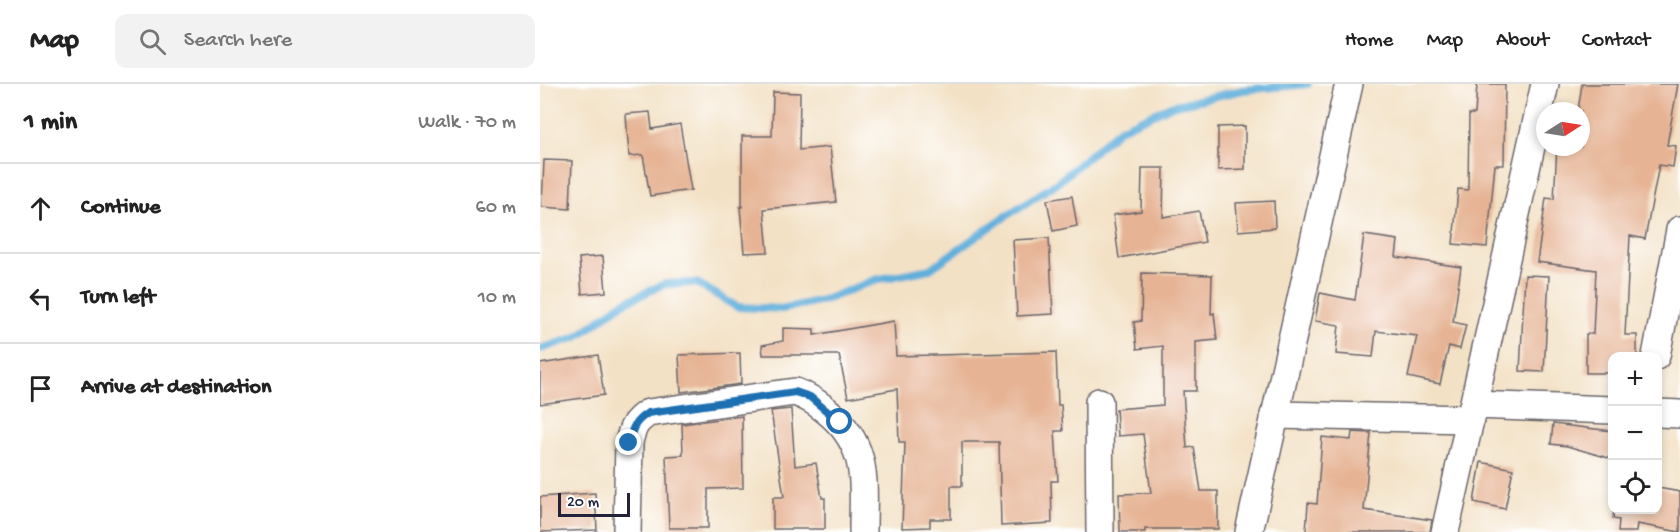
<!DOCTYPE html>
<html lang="en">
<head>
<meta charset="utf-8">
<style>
	:root { --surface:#fff; --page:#f2f2f2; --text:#222; --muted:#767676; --line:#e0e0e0 }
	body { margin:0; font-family:"Gochi Hand",sans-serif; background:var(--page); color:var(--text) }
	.controls { position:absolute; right:18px; bottom:18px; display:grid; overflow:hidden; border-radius:12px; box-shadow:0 3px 9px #0003 }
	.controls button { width:54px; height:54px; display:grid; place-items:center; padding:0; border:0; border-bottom:2px solid var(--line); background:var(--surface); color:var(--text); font:30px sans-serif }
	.compass { position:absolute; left:996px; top:18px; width:54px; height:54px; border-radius:50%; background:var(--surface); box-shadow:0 3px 9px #0003; rotate:78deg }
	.scale { position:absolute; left:18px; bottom:15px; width:72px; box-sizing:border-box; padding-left:6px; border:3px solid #22223b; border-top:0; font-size:16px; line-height:21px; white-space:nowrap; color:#22223b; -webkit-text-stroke:4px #fff; paint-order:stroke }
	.stop { position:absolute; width:18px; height:18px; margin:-14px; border:4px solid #1f6fb2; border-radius:50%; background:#fff }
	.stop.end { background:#1f6fb2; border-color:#fff; box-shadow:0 2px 6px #0008 }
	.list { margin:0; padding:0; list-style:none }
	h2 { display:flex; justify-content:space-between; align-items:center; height:78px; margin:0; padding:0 24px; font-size:26px }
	h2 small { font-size:20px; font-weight:400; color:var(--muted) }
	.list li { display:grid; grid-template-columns:39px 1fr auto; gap:18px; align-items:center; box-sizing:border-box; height:90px; padding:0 24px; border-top:2px solid var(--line) }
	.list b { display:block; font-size:22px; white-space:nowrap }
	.list em { font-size:20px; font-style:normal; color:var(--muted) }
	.icon { flex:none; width:33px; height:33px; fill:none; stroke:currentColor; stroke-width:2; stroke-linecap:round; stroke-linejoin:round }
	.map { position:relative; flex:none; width:1140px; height:448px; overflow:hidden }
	header { display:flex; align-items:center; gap:36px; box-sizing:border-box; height:84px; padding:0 30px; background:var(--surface); border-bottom:2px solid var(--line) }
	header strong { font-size:28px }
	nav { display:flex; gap:33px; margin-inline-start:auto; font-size:21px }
	.search { width:420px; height:54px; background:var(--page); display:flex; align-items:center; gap:15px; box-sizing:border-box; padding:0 21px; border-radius:12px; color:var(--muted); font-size:22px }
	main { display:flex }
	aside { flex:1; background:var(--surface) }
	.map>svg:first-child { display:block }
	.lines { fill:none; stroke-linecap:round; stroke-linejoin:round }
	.stream { stroke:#61afdb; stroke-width:8 }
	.building { fill:#e6b494 }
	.minor-casing { stroke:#6b656b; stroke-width:30 }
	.minor { stroke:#fff; stroke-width:27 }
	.route { stroke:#1f6fb2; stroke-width:8 }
</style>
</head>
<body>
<header>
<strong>Map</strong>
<div class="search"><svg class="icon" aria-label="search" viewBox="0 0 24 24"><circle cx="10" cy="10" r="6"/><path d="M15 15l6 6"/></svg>Search here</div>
<nav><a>Home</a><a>Map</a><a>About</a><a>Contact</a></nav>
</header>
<main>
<aside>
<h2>1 min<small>Walk · 70 m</small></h2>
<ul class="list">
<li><svg class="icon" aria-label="ahead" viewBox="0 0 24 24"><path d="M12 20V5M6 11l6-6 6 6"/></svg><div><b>Continue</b></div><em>60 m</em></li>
<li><svg class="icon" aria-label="left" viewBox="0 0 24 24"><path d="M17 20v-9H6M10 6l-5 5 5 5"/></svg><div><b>Turn left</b></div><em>10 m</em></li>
<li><svg class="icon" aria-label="arrive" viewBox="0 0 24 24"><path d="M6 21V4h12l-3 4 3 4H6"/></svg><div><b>Arrive at destination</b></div></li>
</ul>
</aside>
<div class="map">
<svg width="1140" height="448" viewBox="0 0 1140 448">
	<rect width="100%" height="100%" fill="#fff"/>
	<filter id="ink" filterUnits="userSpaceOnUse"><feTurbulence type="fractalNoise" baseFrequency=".0167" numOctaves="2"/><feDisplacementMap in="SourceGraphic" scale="12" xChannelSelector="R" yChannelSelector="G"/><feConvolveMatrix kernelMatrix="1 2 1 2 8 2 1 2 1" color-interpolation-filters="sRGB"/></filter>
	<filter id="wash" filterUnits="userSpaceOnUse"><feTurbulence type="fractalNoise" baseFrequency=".008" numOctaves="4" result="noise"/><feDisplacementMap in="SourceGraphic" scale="24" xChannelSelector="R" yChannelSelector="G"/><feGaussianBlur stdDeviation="1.35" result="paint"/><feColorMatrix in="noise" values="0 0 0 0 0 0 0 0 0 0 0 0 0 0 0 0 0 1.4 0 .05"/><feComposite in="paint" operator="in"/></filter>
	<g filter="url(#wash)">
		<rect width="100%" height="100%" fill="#f3e1c5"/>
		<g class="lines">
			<!-- stream -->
			<path class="stream" d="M0,265L37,253L83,219L125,200L157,199L197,223L242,225L287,215L335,196L390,185L469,130L517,99L580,45L631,22L703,6L768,0"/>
		</g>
		<g id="blocks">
			<!-- building -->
			<g class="building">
				<path d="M937,0H965L964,81H955L947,163L913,160L918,105L928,106L929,30H935Z"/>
				<path d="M1042,0H1138L1127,61L1136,62L1133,83L1119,81L1105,155L1090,152L1085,251H1097V273H1072V289H1046V250H1053L1056,186L997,178L1006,114L1014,115L1017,63H1041V27H1038Z"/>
				<path d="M233,8L260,9L259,66L290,63L296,118L224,125L228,168L204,169L200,123H202V52H232Z"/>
				<path d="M110,28L112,45L140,40L151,106L110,112L103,71L89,72L86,30Z"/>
				<path d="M705,42V85L678,86V43Z"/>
				<path d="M4,76L32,77L30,125L2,123Z"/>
				<path d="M602,84H624L623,133L659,127L665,158L579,174L573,131L601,127Z"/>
				<path d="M532,112L537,142L513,147L507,116Z"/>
				<path d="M734,117L735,144L698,147L696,119Z"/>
				<path d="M824,151L858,156L856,173L921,183L913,238L926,241L920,265L909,262L900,300L868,293L877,252L836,247L833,273L796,270L799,241L775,237L780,209L815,216Z"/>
				<path d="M509,154L513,230L477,232L473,156Z"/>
				<path d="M63,172L66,208L42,210L39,174Z"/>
				<path d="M602,189L672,191L671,230L674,229L677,256L656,258V307H643L647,364L654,363L661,407H678V445H605V448H580L579,410L611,409L603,350L578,352L576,325L623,321V262L597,265L594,238L601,237Z"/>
				<path d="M985,191L1009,192L1004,288L980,287Z"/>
				<path d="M354,237L356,272L516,268L518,321H521L523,347H515L518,397H511L512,439L461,442L459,358H422V402H411V435H390V443L362,444L365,358H359L357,305L308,314L299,271H223L222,261L243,257V244L274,245V251Z"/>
				<path d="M200,269L201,300L141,308L139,271Z"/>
				<path d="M58,271L64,311L0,320V280Z"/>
				<path d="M251,325L255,382L276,379L282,414H285V445H233V413H244L231,327Z"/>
				<path d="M202,332L203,404L168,405V444H129L126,372L143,371L142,340Z"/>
				<path d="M1013,340L1072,347V375L1027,362L1011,360Z"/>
				<path d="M812,348L831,349L824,426L892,436L890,448H766L768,419L777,420L782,353L811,356Z"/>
				<path d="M941,378L973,385L965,425L934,418Z"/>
				<path d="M1118,404L1140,408V448L1097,440L1096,448H1078L1079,436L1073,435L1074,426H1118Z"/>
				<path d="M55,409L57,446L0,448V413Z"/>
			</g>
		</g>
	</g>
	<g filter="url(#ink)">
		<use href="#blocks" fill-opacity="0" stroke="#6b656b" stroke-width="1.5"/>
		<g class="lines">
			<defs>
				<g id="minor">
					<path d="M1116,272L1140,146"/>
					<path d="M559,318L560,448"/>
					<path d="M934,321L1072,326"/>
					<path d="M1118,329L1140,330"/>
					<path d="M734,331L931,335"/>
					<path d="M87,448L89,359C92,344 95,337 108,329L255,308C269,313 277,319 287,327C330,362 323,398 323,448"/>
					<path d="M709,448L809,0"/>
					<path d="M905,448L1005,0"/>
				</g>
			</defs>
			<!-- minor casing -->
			<use href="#minor" class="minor-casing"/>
			<!-- minor -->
			<use href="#minor" class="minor"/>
		</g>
	</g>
	<g class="lines" filter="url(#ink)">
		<!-- route -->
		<path class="route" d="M89,359C92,344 95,337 108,329L255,308L270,313L300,338"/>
	</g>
</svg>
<div class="controls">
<button>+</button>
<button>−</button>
<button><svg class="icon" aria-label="locate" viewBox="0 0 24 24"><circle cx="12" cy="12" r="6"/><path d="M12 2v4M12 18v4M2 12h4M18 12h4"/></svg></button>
</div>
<svg class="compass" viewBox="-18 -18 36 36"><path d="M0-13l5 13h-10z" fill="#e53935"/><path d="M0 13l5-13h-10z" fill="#767676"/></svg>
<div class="scale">20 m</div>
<div class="stop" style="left:300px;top:338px"></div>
<div class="stop end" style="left:89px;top:359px"></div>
</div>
</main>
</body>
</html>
